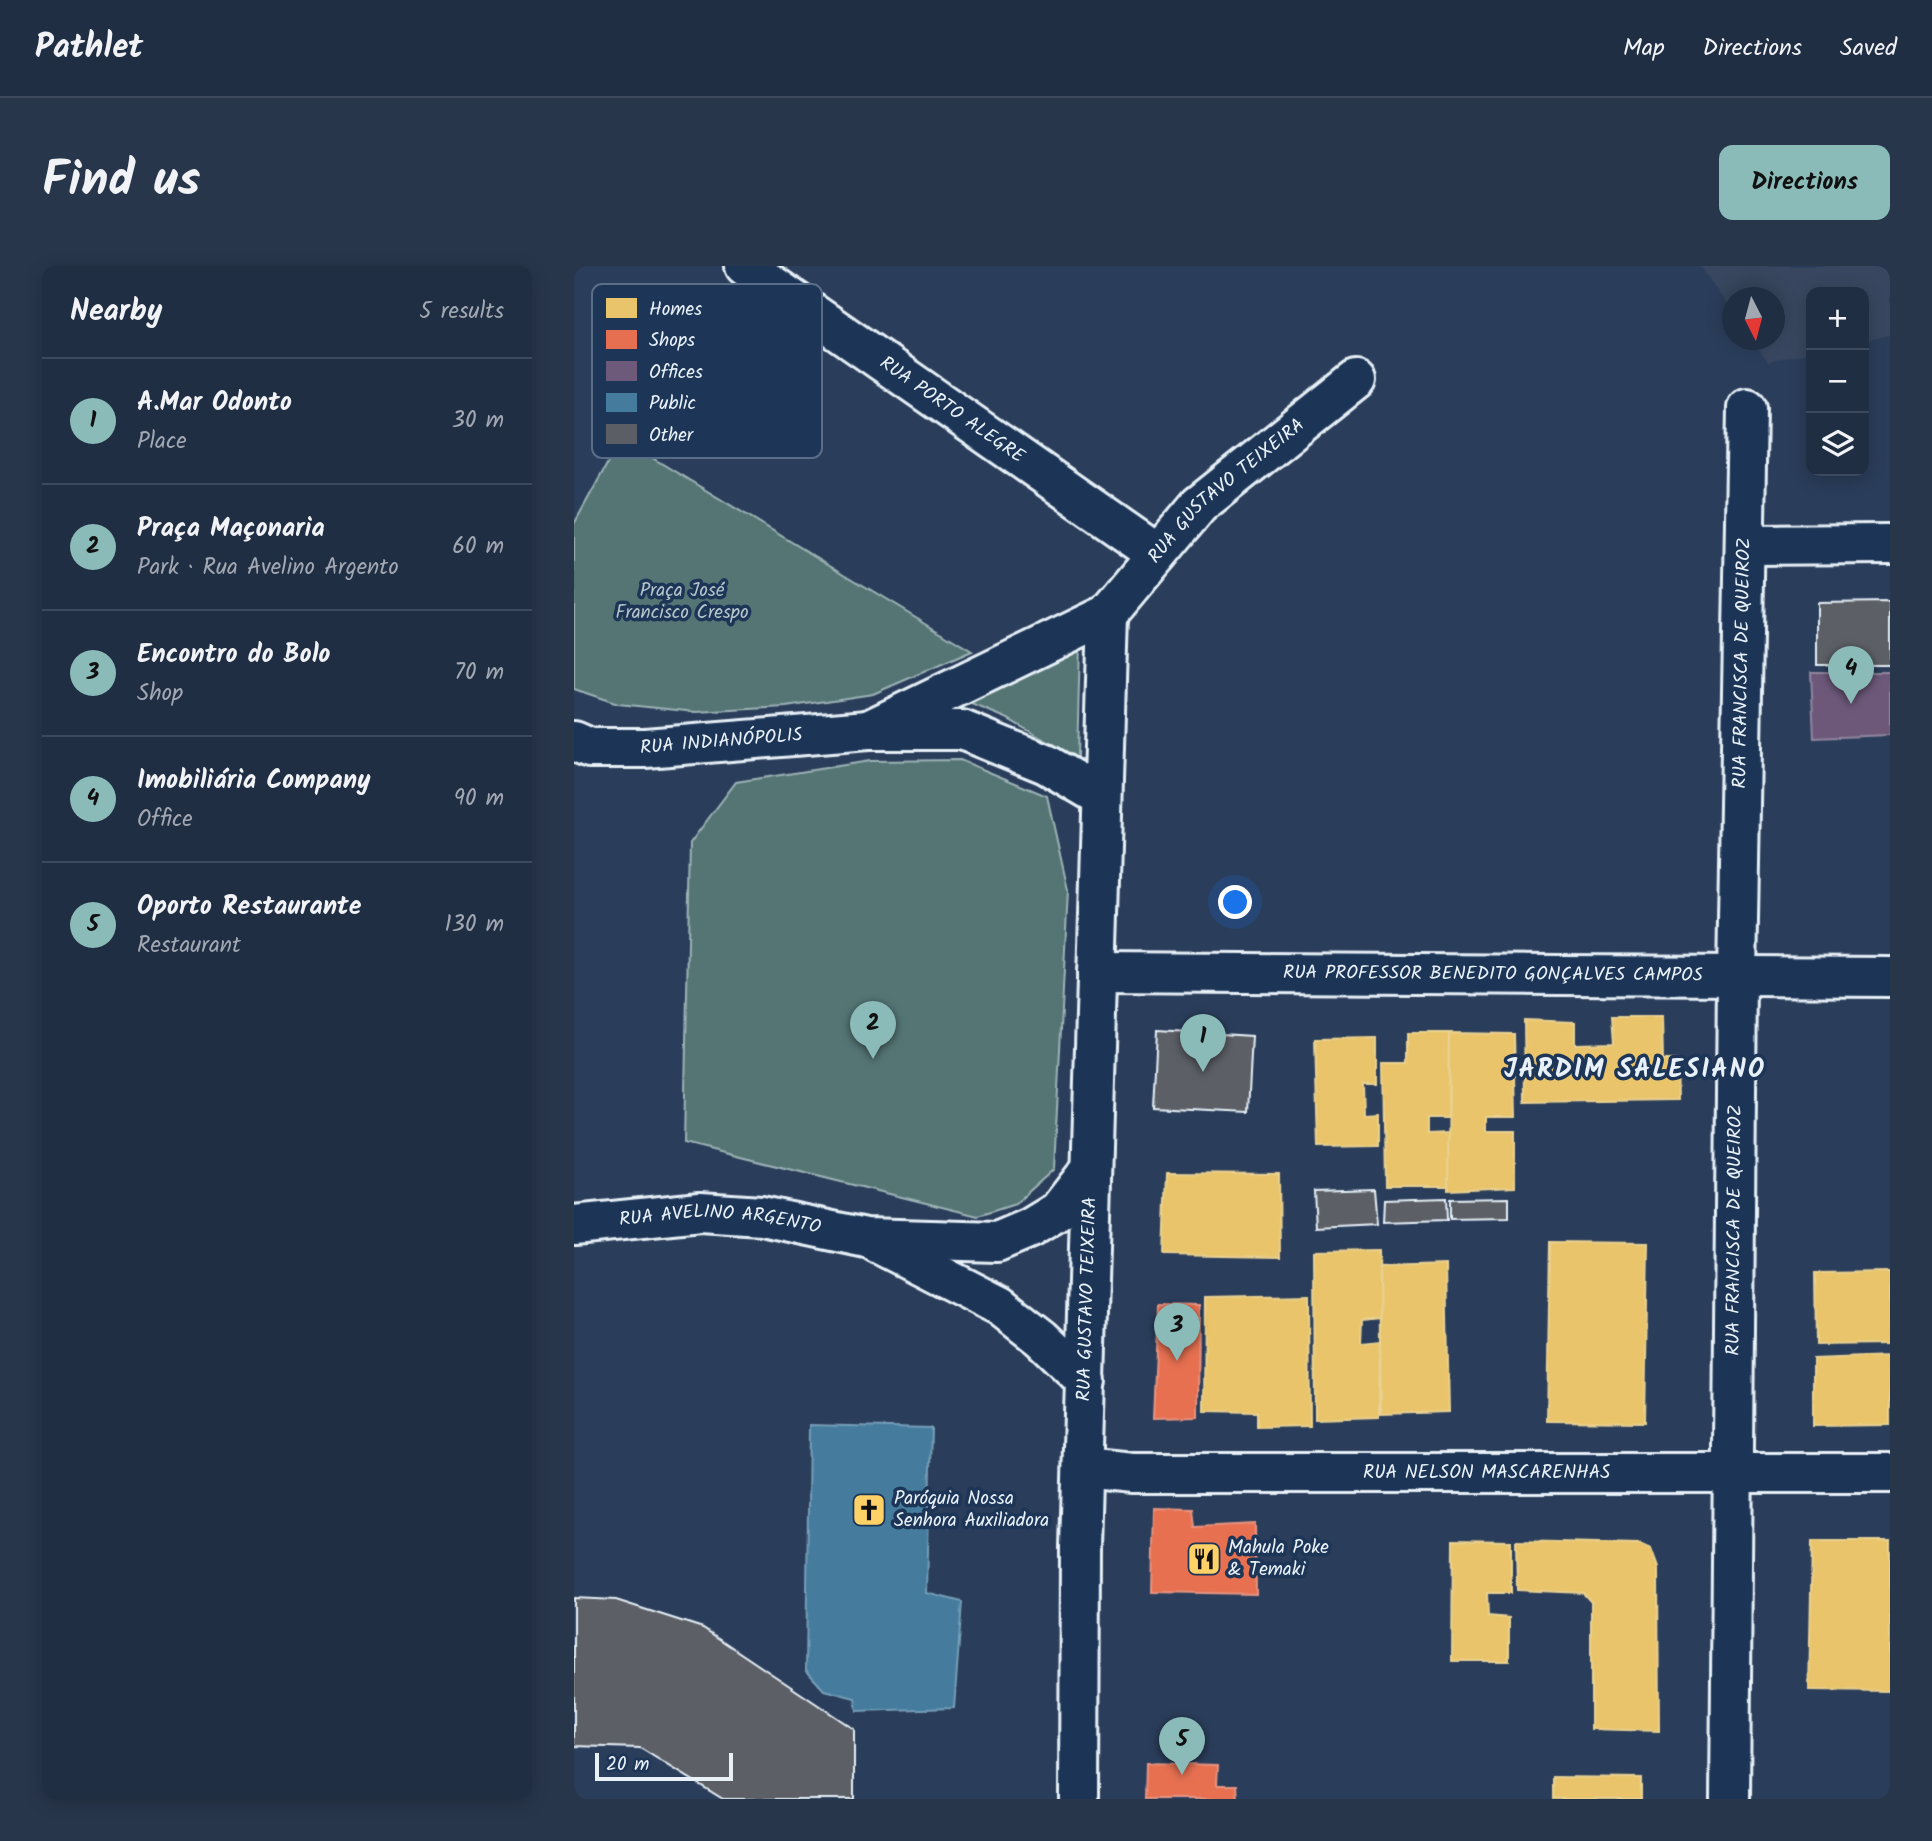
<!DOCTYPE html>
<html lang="en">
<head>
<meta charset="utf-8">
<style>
	:root { --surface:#202e44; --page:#28364b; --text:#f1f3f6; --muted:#a2a8b2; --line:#3d4a5d; --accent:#8bbbb9 }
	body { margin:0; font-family:Kalam,sans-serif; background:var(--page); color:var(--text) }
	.controls { position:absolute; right:21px; top:21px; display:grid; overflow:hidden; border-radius:14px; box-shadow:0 4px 18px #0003 }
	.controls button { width:63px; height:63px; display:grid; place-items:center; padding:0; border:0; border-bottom:2px solid var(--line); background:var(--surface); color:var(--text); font:35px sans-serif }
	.compass { position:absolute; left:1148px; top:21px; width:63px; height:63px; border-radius:50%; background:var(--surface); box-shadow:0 4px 18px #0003; rotate:174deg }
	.scale { position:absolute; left:21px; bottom:18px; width:138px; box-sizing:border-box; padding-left:7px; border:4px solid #e8f1f8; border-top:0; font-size:19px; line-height:24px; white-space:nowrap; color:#e8f1f8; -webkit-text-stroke:5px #1d3557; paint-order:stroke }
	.you { position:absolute; left:662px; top:637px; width:24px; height:24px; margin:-18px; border:5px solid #fff; border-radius:50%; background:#1a73e8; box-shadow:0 0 0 10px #1a73e833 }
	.badge { display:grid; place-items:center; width:46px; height:46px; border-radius:50%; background:var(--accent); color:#111; font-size:23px; font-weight:700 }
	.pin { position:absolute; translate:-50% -58px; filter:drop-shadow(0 2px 4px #0008) }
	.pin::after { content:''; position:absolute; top:37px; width:24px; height:21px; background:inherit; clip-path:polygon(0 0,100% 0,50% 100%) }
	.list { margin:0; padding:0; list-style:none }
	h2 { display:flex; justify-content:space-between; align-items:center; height:91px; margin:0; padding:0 28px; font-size:30px }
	h2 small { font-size:23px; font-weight:400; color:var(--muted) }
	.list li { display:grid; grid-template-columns:46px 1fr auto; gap:21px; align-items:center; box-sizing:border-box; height:126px; padding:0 28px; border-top:2px solid var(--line) }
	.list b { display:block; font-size:26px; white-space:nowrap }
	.list p { margin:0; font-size:23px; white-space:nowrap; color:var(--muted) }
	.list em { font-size:23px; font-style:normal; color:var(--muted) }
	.icon { flex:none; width:38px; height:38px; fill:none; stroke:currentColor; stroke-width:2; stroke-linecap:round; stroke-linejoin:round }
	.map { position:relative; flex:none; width:1316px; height:1533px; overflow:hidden; border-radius:14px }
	header { display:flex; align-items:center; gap:42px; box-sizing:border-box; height:98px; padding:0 35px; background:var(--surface); border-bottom:2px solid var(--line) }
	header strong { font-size:33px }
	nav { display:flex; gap:38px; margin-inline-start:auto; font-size:24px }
	.intro { display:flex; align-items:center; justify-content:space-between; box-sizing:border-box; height:168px; padding:0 42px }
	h1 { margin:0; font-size:49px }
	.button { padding:18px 32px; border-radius:14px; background:var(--accent); color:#111; font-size:24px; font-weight:700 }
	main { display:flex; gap:42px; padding:0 42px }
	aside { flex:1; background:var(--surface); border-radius:14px; box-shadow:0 4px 18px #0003 }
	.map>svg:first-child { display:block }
	.built { fill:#39475e }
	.green { fill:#547574; stroke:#9eb3b6; stroke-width:2 }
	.homes { fill:#e9c46a; stroke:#e9d295; stroke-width:2 }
	.shops { fill:#e76f51; stroke:#e79683; stroke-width:2 }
	.offices { fill:#6d597a; stroke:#9287a0; stroke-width:2 }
	.public { fill:#457b9d; stroke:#769eb8; stroke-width:2 }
	.building { fill:#5c5e66; stroke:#e8f1f8; stroke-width:2 }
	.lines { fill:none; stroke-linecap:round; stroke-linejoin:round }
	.minor-casing { stroke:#e8f1f8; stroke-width:44 }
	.minor { stroke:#1d3557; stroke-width:38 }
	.labels { text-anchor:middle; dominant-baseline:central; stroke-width:7; stroke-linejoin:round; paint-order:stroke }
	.street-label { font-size:19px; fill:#e8f1f8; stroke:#1d3557 }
	.park-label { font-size:19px; fill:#b4c6ca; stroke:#1d3557 }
	.poi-label { font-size:19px; fill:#e8f1f8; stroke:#1d3557; text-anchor:start }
	.district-label { font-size:26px; font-weight:bold; letter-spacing:2px; fill:#e8f1f8; stroke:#1d3557 }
	.key { fill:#1d3557; stroke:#5a6d87; stroke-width:2 }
	.key-label { font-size:19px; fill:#e8f1f8 }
</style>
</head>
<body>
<header>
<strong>Pathlet</strong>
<nav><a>Map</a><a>Directions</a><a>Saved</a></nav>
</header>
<div class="intro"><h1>Find us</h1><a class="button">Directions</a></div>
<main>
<aside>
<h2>Nearby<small>5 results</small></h2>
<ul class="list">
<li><span class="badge">1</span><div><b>A.Mar Odonto</b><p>Place</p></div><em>30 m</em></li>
<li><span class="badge">2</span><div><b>Praça Maçonaria</b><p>Park · Rua Avelino Argento</p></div><em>60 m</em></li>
<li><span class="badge">3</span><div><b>Encontro do Bolo</b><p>Shop</p></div><em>70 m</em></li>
<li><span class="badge">4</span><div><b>Imobiliária Company</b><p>Office</p></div><em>90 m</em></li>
<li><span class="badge">5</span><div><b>Oporto Restaurante</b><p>Restaurant</p></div><em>130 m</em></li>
</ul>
</aside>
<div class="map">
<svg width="1316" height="1533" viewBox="0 0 1316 1533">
	<rect width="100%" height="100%" fill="#2a3d5a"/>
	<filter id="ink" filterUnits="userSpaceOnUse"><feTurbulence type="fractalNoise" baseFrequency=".0143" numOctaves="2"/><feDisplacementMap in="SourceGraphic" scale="14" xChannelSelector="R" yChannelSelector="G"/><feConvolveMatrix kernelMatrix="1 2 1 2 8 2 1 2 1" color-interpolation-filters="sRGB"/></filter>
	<g filter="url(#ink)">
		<!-- built -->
		<path class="built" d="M1126,0H1316V69L1290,75V26H1237V86L1194,96L1178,74H1200V32H1158V46Z"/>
		<!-- green -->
		<g class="green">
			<path d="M47,173L398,385L299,428L212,441L122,446L44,438L0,423V258Z"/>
			<path d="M506,377L503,492L432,452L393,436Z"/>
			<path d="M386,494L473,530L494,624L480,903L441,938L404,950L110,877L116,577L162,516L296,495Z"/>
		</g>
		<!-- homes -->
		<g class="homes">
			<path d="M1038,751H1088L1089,794H1103L1104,834L951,836L950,754L1001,756V778L1040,777Z"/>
			<path d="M834,767H875L874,852H853V868L875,867V920H811L809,797H834Z"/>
			<path d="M875,767L940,768L942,851H912V865H941V921L874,924Z"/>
			<path d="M803,772V818H789L790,848L804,847V880L744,881L741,773Z"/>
			<path d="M593,907L705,908L706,991L590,989Z"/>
			<path d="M976,976L1074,977L1071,1156L973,1155Z"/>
			<path d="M805,984L806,1052L788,1054L787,1077L806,1075L805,1151L741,1153L740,985Z"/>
			<path d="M872,999L875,1146L807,1148L805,1001Z"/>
			<path d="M1316,1006V1078L1242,1079L1241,1007Z"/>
			<path d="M735,1029L736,1160L683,1161V1146L630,1145L631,1031Z"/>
			<path d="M1316,1090V1159L1239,1160V1093Z"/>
			<path d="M879,1274L937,1275V1327H913L914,1350L935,1352V1395H878Z"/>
			<path d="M942,1275L1065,1278L1077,1283L1084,1302L1085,1465L1017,1463V1336L1009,1327L943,1324Z"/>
			<path d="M1238,1275H1316V1425L1235,1424Z"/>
			<path d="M979,1511L1067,1512V1533H979Z"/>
		</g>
		<!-- shops -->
		<g class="shops">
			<path d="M584,1038L625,1039L624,1151L579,1152Z"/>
			<path d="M580,1242L619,1243L621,1261L681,1258L682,1328L578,1326Z"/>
			<path d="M572,1497L644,1499L643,1519H663L664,1533H571Z"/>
		</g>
		<!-- offices -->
		<path class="offices" d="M1237,406H1316V469L1240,472Z"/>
		<!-- public -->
		<path class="public" d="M235,1159L357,1162L353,1327L388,1336L380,1442L283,1445L281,1432L250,1424L232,1404Z"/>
		<!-- building -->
		<g class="building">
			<path d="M1316,336V399H1243V337Z"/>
			<path d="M583,764L678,770L674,846L579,841Z"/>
			<path d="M800,923L803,958L742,961L740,925Z"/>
			<path d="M872,932L873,954L809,956L810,934Z"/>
			<path d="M935,932V952L876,953V933Z"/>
			<path d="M0,1332L42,1334L129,1362L280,1463V1533H149L66,1482L0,1480Z"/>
		</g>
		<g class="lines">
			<defs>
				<g id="minor">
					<path id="s1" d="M171,0L584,288"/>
					<path d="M1172,279L1316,278"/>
					<path id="s2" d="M294,464L534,348L625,239L782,114"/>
					<path id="s3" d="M0,475L16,482H71L294,464H388L472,498L528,531"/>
					<path id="s4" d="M523,706L1316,711"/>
					<path id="s5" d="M0,959L126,946L188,950L292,972L423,976L456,962L484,945L516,904"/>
					<path d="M303,977L426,1040L467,1072L512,1115"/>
					<path id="s6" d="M509,1202L558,1207H1316"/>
					<path id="s7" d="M505,1533L506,1281L534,348"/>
					<path id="s8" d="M1156,1533L1163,710L1173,142"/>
				</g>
			</defs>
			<!-- minor casing -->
			<use href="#minor" class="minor-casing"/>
			<!-- minor -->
			<use href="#minor" class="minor"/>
		</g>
	</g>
	<!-- icons -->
	<defs>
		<symbol id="church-square" viewBox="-11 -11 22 22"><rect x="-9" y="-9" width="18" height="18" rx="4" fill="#ffd166" stroke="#1d3557"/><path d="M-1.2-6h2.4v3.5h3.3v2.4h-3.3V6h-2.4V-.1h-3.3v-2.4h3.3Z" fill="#111"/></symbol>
		<symbol id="restaurant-square" viewBox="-11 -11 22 22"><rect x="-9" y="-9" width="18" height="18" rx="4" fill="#ffd166" stroke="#1d3557"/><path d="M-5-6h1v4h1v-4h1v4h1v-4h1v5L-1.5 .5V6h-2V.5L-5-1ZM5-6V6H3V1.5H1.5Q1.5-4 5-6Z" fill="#111"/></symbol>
	</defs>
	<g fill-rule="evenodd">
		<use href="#church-square" x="276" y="1225" width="38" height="38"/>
		<use href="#restaurant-square" x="611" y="1274" width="38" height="38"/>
	</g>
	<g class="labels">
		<!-- street labels -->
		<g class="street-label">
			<text stroke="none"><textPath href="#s1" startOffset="252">RUA PORTO ALEGRE</textPath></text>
			<text stroke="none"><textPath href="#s2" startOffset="438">RUA GUSTAVO TEIXEIRA</textPath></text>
			<text stroke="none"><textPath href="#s8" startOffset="1136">RUA FRANCISCA DE QUEIROZ</textPath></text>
			<text stroke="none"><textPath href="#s3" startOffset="149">RUA INDIANÓPOLIS</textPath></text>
			<text stroke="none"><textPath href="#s4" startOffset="396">RUA PROFESSOR BENEDITO GONÇALVES CAMPOS</textPath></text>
			<text stroke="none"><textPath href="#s5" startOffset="147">RUA AVELINO ARGENTO</textPath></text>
			<text stroke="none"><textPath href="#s8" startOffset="569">RUA FRANCISCA DE QUEIROZ</textPath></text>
			<text stroke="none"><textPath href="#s7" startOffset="500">RUA GUSTAVO TEIXEIRA</textPath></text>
			<text stroke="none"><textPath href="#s6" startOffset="404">RUA NELSON MASCARENHAS</textPath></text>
		</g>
		<!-- park labels -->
		<g class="park-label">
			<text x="108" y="325">Praça José<tspan x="108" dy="22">Francisco Crespo</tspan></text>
		</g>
		<!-- poi labels -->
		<g class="poi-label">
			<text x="320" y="1233">Paróquia Nossa<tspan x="320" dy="22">Senhora Auxiliadora</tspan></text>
			<text x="654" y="1282">Mahula Poke<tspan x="654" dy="22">&amp; Temaki</tspan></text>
		</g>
		<!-- district labels -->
		<g class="district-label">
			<text x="1061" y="804">JARDIM SALESIANO</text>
		</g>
	</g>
	<!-- legend -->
	<rect x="18" y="18" width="230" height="174" rx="10" class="key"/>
	<rect x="32" y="32" width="31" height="20" fill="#e9c46a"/>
	<rect x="32" y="64" width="31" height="19" fill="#e76f51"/>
	<rect x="32" y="95" width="31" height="20" fill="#6d597a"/>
	<rect x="32" y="127" width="31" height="19" fill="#457b9d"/>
	<rect x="32" y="158" width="31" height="20" fill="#5c5e66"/>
	<g class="key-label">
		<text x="75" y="49">Homes</text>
		<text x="75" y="80">Shops</text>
		<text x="75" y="112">Offices</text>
		<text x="75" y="143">Public</text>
		<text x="75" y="175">Other</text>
	</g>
</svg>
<div class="controls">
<button>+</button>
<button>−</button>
<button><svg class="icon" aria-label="layers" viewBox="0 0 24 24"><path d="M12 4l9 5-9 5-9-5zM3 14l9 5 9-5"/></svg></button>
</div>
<svg class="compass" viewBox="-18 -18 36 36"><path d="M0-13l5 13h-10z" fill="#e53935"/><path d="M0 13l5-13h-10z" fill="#a2a8b2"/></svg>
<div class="scale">20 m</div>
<div class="you"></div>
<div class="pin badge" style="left:629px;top:806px">1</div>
<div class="pin badge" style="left:299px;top:793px">2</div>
<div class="pin badge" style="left:603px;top:1095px">3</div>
<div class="pin badge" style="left:1277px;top:438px">4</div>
<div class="pin badge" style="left:608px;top:1509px">5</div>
</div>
</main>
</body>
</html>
